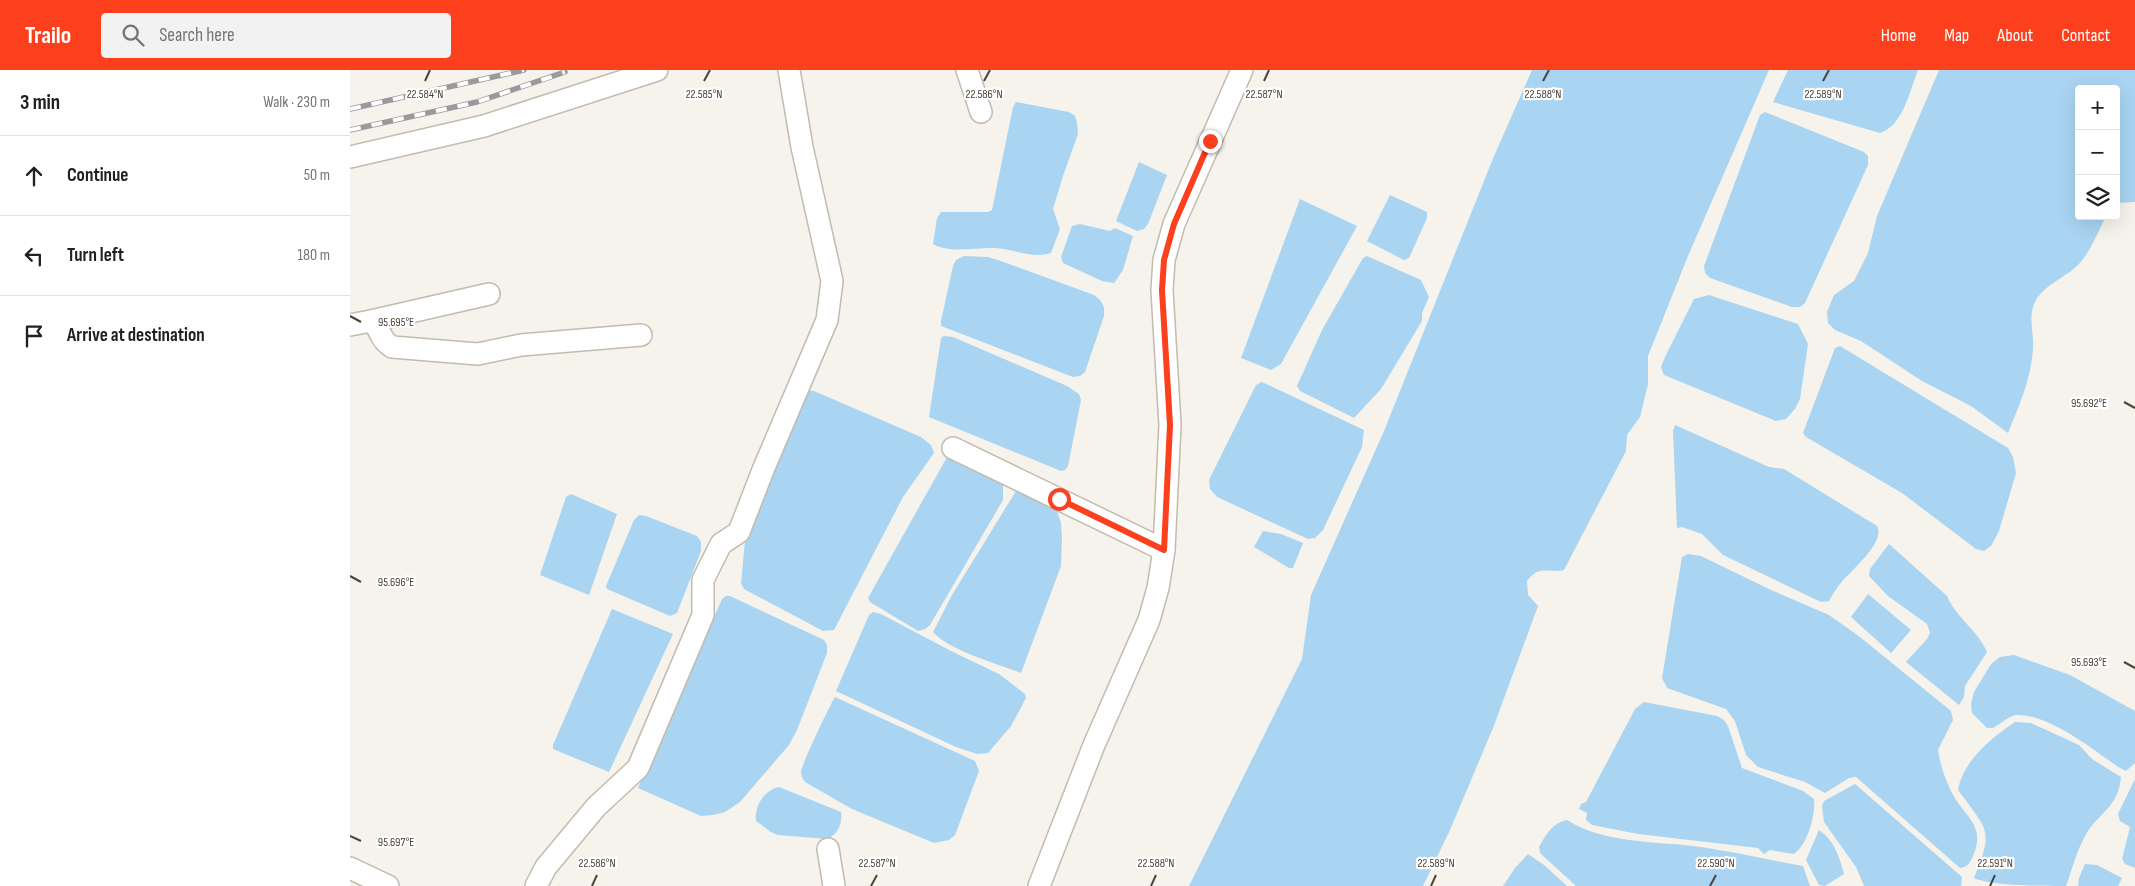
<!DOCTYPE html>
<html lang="en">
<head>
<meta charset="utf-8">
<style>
	:root { --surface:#fff; --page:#f2f2f2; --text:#202124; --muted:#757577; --line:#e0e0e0; --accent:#fc3f1d }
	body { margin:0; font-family:"Sofia Sans Condensed",sans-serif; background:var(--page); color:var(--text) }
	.controls { position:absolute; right:15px; top:15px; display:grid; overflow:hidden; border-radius:5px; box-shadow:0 5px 20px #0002 }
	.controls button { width:45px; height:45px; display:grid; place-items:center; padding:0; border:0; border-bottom:1px solid var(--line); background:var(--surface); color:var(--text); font:25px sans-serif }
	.stop { position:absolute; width:15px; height:15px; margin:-11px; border:4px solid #fc3f1d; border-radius:50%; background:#fff }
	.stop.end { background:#fc3f1d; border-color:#fff; box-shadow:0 1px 5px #0008 }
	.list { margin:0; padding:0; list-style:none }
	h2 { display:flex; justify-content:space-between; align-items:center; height:65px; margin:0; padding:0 20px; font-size:21px }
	h2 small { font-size:16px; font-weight:400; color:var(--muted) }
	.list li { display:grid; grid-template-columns:32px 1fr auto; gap:15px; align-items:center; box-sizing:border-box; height:80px; padding:0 20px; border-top:1px solid var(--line) }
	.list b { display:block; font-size:19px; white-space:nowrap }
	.list em { font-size:16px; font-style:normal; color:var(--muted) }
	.icon { flex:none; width:28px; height:28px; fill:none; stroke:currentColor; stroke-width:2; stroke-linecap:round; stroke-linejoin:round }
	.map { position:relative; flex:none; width:1785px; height:816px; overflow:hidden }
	header { display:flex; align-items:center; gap:30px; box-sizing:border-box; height:70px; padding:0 25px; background:var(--accent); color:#fff }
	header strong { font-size:24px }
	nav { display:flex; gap:28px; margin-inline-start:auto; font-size:18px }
	.search { width:350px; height:45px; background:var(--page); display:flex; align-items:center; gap:12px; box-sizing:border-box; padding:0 18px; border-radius:5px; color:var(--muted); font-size:19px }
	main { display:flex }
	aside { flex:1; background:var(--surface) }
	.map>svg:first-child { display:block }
	.water { fill:#a9d4f2 }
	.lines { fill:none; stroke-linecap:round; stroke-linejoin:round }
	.minor-casing { stroke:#c2bbae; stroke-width:24 }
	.minor { stroke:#fff; stroke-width:21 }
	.rail-casing { stroke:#9a9a9a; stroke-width:5.5 }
	.rail { stroke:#fff; stroke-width:4; stroke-dasharray:11; stroke-linecap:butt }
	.route { stroke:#fc3f1d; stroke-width:6 }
	.ticks { fill:none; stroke:#4b4439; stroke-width:2 }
	.ticks-label { font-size:12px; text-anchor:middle; fill:#4b4439; stroke:#fff; stroke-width:4.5; stroke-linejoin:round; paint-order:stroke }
</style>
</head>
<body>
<header>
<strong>Trailo</strong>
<div class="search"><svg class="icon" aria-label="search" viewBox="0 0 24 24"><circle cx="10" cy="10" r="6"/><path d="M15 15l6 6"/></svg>Search here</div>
<nav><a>Home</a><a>Map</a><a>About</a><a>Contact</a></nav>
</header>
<main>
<aside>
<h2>3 min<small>Walk · 230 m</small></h2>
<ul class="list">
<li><svg class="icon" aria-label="ahead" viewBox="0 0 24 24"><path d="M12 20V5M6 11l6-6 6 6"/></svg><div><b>Continue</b></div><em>50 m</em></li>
<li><svg class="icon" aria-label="left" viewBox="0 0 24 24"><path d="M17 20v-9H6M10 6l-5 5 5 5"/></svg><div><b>Turn left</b></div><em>180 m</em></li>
<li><svg class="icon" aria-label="arrive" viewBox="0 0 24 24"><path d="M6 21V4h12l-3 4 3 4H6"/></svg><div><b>Arrive at destination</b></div></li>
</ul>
</aside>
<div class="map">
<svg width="1785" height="816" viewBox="0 0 1785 816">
	<rect width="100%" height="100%" fill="#f6f3ec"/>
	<!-- water -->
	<g class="water">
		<path d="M1182,0H1419L1338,186L1298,286V314L1290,347L1277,365L1276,381L1214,500C1197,504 1190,494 1177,511L1178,525L1188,536L1143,658L1100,760L1073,816H839L952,589L961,525L1034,361L1144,86Z"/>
		<path d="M1438,0H1568C1560,20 1553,56 1530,63L1423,32Z"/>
		<path d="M1589,0H1785V132L1766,133V19H1729V146H1756C1748,162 1740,183 1727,196C1712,210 1690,216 1683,237C1679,251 1684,265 1683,279C1681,309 1669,336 1658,363L1621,336L1572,311L1511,271L1485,260L1478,253L1477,242L1484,225L1504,211L1518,183L1527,146Z"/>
		<path d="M666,32L719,42L725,46L727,53L728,64L713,106L703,139L710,159L701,183C684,189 662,179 645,178C626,177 600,184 583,174L587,148L591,142H638L642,140L663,37Z"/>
		<path d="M1415,42L1514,82L1518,86V95L1455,233L1450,237H1442L1360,208L1355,203L1354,196L1410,45Z"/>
		<path d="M789,92L817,105L798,154L794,159L787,161L766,151Z"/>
		<path d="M1040,125L1077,142V148L1059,188L1054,190L1017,171Z"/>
		<path d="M950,129L1007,156L931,294L921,300L891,288Z"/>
		<path d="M730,154L760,161L765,158L783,166L773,200L764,213L752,211L713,193L711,187L722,156Z"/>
		<path d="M614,186L638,187L648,190L744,225C752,231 755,235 754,246L735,302L730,306L723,307L591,256V251L603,196L606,190Z"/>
		<path d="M1017,186L1071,210L1079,227L1072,243V251L1031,319L1004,348L950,321L947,316L972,260L1013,188Z"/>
		<path d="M1359,225L1448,254L1458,274L1450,329L1445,339L1436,349L1426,351L1314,305L1311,297L1315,287L1344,229Z"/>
		<path d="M594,266L603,267L717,316L729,324L731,330L718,396L715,400L711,401L579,347L591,268Z"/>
		<path d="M1490,276L1658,378L1663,387L1666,403L1649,461L1641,476L1634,481L1626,479L1552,423L1456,367L1453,363L1485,278Z"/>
		<path d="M912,312L1014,360L1012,377L973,460L965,468L958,469L867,427L860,419L859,410L906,315Z"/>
		<path d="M455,320L464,321L571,367L581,375L584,383L553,427L484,560L473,561L394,519L391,513L397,450Z"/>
		<path d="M1325,355L1419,397L1434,399L1527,456C1536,473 1499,502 1490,514C1486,519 1482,525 1479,531L1471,532L1373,485L1352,464L1332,457L1327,458L1323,361Z"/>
		<path d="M601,380L653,413V430L580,555L575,559L568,561L520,532L518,528Z"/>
		<path d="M666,421H673L707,441L711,453L712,468L711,496L671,603C648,594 598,580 583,562L602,525Z"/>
		<path d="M221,424L267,444L239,525L190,505L216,427Z"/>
		<path d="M289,445L296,446L347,466L351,472V481L327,543L320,546L257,519L256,516L284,450Z"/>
		<path d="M913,461L931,464L953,473L943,498H939L904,477Z"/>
		<path d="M1539,474L1597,526C1606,548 1627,559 1637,582L1615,616L1614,627L1609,635L1556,592L1577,569L1580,563L1577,554L1538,526L1519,506L1520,499Z"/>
		<path d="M1338,484L1351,486L1419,519L1479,545L1510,567L1601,641L1603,650L1588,680C1590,694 1595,709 1601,721C1613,746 1637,755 1623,786C1620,793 1618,797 1610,798L1506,707L1499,708L1475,723L1455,712L1408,697L1396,685L1385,651L1376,639L1317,618L1312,608L1332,487Z"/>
		<path d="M1518,524L1561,560L1541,583L1501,547Z"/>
		<path d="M376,526H380L474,570L477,575V583L447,660L439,675L390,732L375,742L363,745L351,746L288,718L372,529Z"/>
		<path d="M262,539L323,564L259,702L203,679V675Z"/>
		<path d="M523,542L531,544L603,582L649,604L675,624L676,628L661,656L638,683L627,684L606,677L486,621L519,545Z"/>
		<path d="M1664,585L1720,605L1785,641V693L1776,701L1768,697C1744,680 1697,643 1666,645C1659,646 1650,654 1643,658H1637L1622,643L1621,634L1624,622L1641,594L1650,587Z"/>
		<path d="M485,627L625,691L629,701L605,765L599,770L584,773L502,739L455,712C453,709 451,706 451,702C451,695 480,635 485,627Z"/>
		<path d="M1294,632L1367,646L1374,650L1378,656L1392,698L1453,721L1464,729C1466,744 1457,777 1443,784L1420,780L1414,784L1408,778L1288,764L1242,755L1236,750L1237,743L1229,739L1231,734L1236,732L1285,639Z"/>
		<path d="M1665,652L1681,653L1729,675L1742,689L1771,707C1768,740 1746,743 1734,768C1726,783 1722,800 1716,816C1693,816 1641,816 1624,808C1644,759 1638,761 1608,720C1613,691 1641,668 1665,652Z"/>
		<path d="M1785,709V798L1775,794L1772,789L1780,757L1770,751L1768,744Z"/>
		<path d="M1505,714L1612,807L1611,816H1514L1506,797L1474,752L1472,736L1474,731Z"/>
		<path d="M429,717L491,742C493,752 488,765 477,769L428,765L421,762L406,751C404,737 414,720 429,717Z"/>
		<path d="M1217,750C1254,774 1308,771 1351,777C1385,782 1419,790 1453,796L1460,816H1226L1190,783L1189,777C1196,765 1202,753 1217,750Z"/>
		<path d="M1469,760C1484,770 1489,786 1494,804L1475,816L1469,815L1456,790Z"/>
		<path d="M1178,784L1194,795L1217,816H1153L1165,798Z"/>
		<path d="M1735,794L1747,795L1772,808L1768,816H1728L1729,808Z"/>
	</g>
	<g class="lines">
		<defs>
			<g id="minor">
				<path d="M617,0L631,42"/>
				<path d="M0,87L134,56L307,0"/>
				<path d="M21,251L139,224"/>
				<path d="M0,255L21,251C33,260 27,267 42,277L128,284L171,275L291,265"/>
				<path d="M603,378L814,480"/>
				<path d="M478,779L484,816"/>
				<path d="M0,798L38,816"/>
				<path d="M186,816L196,797L246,737L288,698L353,545V510L371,474L389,462L413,400L477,250L482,211L452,77L439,0"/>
				<path d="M689,816L744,675L799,550L808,518L814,480L820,355L812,220L814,190L824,154L892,0"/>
			</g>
		</defs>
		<!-- minor casing -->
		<use href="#minor" class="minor-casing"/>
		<!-- minor -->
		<use href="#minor" class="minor"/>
		<defs>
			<g id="rail">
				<path d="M0,39L174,0"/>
				<path d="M0,60L127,32L215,2"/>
			</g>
		</defs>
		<!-- rail casing -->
		<use href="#rail" class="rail-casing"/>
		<!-- rail -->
		<use href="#rail" class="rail"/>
	</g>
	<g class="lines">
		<!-- route -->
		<path class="route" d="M709,429L814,480L820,355L812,220L814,190L824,154L860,71"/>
	</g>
	<!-- ticks -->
	<path class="ticks" d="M75,11L80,0M354,11L360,0M634,11L640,0M914,11L919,0M1193,11L1199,0M1473,11L1479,0M0,246L11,252M1774,332L1785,338M0,506L11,512M1774,592L1785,598M0,766L11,771M242,816L247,805M521,816L527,805M801,816L806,805M1081,816L1086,805M1360,816L1366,805M1640,816L1645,805"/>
	<g class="ticks-label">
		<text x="75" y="28">22.584°N</text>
		<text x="354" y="28">22.585°N</text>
		<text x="634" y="28">22.586°N</text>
		<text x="914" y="28">22.587°N</text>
		<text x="1193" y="28">22.588°N</text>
		<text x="1473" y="28">22.589°N</text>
		<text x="46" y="256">95.695°E</text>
		<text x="1739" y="337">95.692°E</text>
		<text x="46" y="516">95.696°E</text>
		<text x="1739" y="596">95.693°E</text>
		<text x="46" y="776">95.697°E</text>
		<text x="247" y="797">22.586°N</text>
		<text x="527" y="797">22.587°N</text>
		<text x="806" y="797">22.588°N</text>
		<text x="1086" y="797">22.589°N</text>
		<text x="1366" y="797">22.590°N</text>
		<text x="1645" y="797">22.591°N</text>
	</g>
</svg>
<div class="controls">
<button>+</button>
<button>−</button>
<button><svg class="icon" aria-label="layers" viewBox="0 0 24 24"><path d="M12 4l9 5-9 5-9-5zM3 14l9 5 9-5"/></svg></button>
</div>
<div class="stop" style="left:709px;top:429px"></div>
<div class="stop end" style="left:860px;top:71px"></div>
</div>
</main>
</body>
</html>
